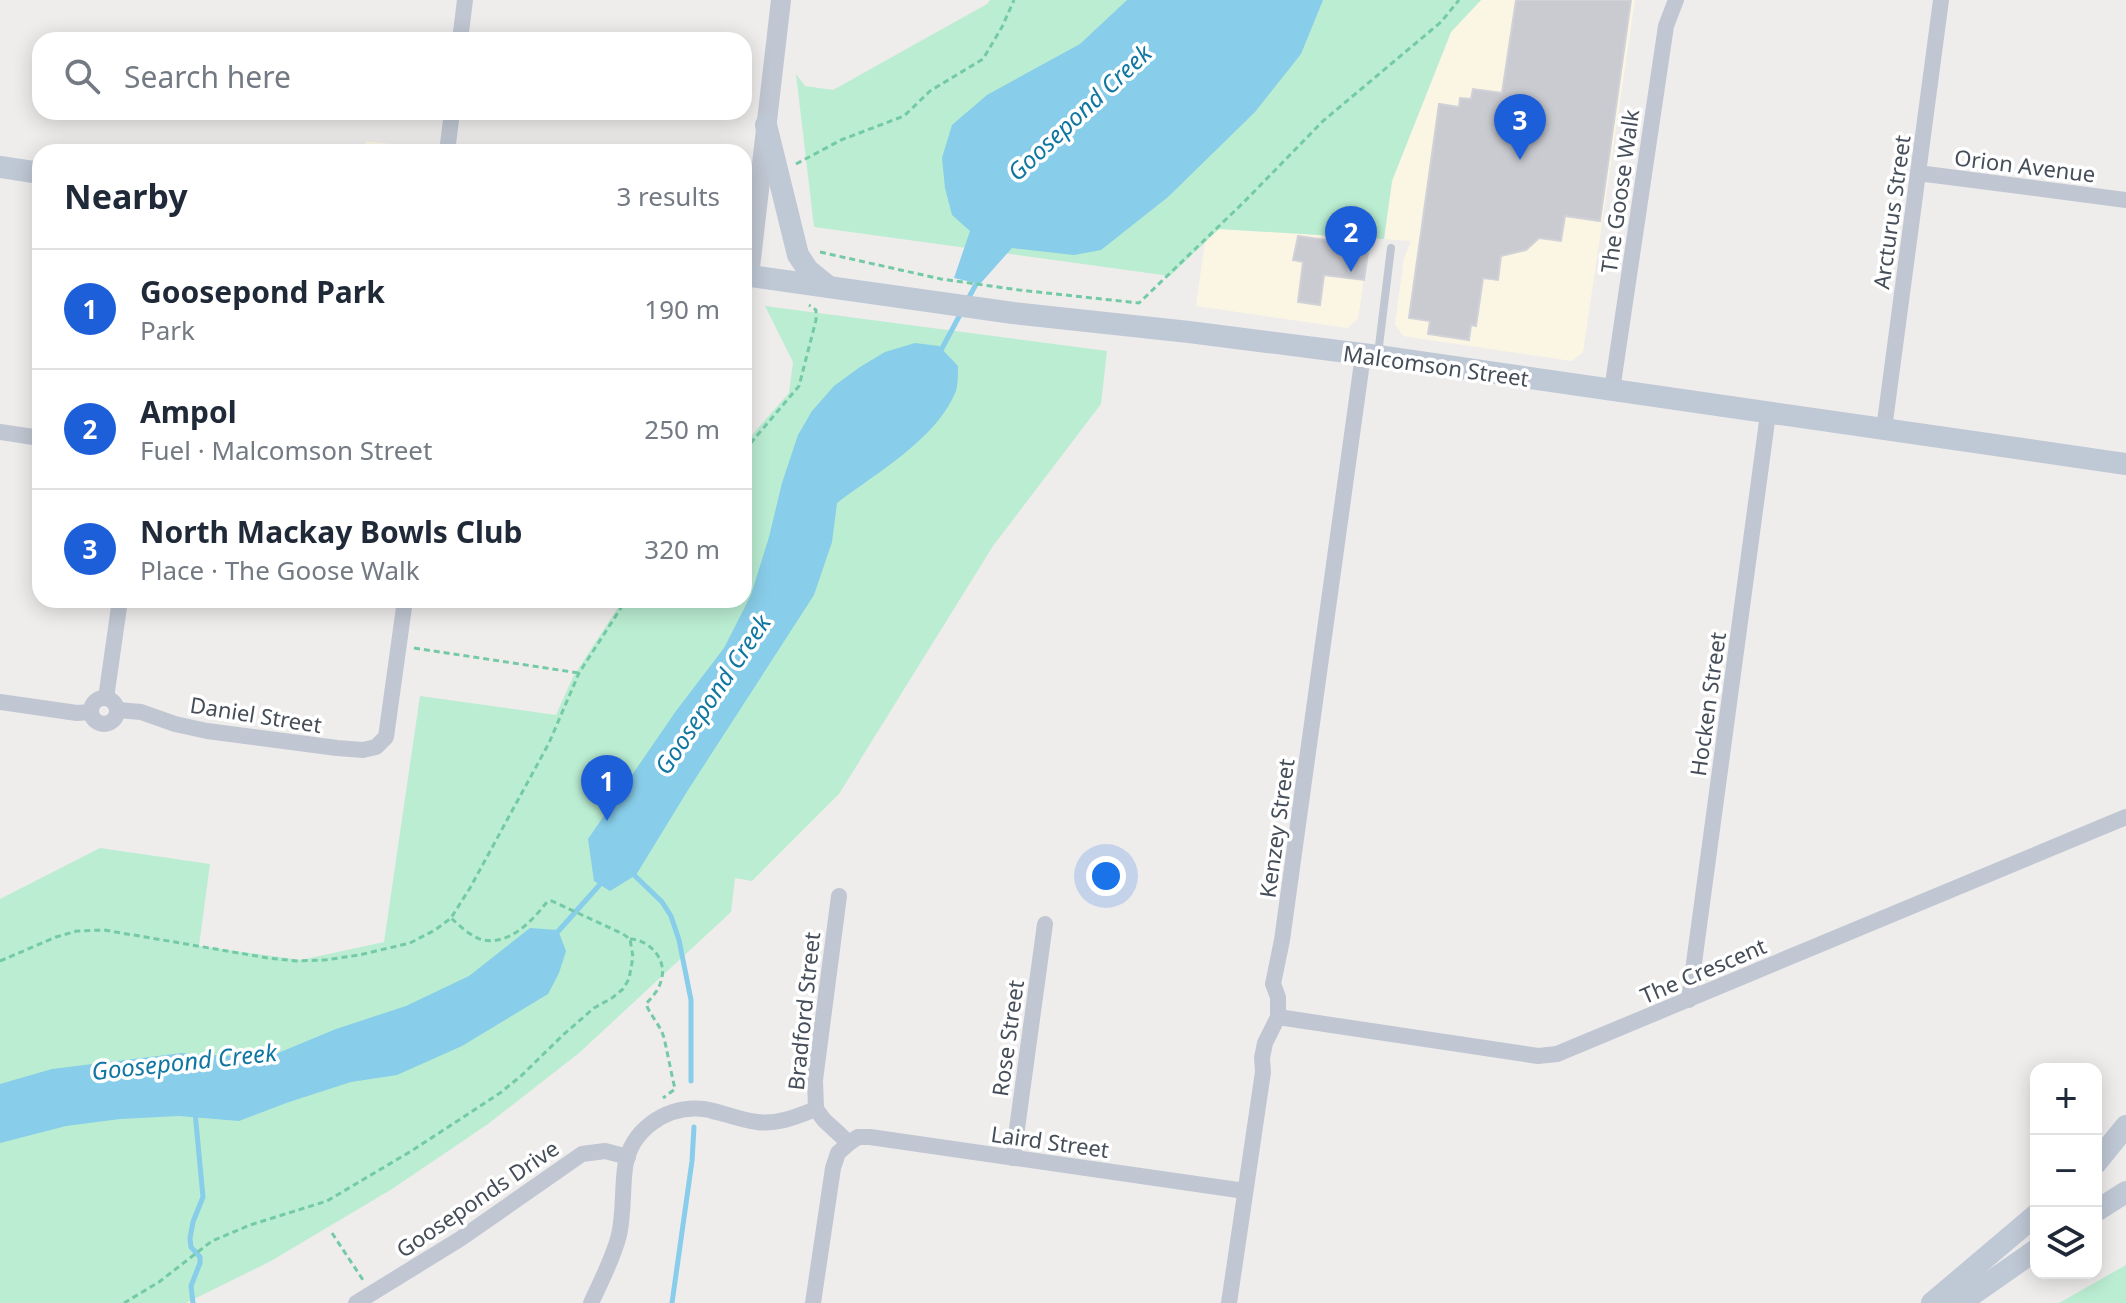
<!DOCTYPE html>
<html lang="en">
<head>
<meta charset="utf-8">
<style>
	:root { --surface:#fff; --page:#f6f6f7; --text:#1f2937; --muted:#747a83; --line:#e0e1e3; --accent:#1d5fd8 }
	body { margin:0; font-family:"Noto Sans",sans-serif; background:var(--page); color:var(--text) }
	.controls { position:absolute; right:24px; bottom:24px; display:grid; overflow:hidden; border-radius:16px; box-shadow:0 4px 20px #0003 }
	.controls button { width:72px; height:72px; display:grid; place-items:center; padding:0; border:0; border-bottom:2px solid var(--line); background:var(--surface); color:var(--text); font:40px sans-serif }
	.you { position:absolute; left:1106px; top:876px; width:28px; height:28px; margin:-20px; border:6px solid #fff; border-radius:50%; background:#1a73e8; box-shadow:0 0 0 12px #1a73e833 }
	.badge { display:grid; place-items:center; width:52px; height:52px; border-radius:50%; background:var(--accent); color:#fff; font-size:26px; font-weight:700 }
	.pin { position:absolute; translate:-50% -66px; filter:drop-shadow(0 2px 4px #0008) }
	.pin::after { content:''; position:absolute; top:42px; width:28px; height:24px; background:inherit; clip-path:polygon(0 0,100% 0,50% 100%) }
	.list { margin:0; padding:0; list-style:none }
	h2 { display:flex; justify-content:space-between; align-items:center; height:104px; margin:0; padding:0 32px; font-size:34px }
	h2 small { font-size:26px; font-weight:400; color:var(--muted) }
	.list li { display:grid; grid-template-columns:52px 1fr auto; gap:24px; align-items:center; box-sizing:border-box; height:120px; padding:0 32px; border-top:2px solid var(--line) }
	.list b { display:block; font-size:30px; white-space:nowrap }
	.list p { margin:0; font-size:26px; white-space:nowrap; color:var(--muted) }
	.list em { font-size:26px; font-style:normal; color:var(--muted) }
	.icon { flex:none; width:44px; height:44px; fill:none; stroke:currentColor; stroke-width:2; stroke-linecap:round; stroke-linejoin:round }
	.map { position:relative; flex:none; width:2126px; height:1303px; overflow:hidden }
	.search { position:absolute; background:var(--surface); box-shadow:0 4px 20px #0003; left:32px; top:32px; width:720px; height:88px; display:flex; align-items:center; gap:20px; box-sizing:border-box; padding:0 28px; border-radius:24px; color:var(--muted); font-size:30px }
	.panel { position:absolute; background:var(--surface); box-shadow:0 4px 20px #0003; left:32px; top:144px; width:720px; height:464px; border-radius:24px }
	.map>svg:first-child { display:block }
	.commercial { fill:#fbf6e4 }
	.green { fill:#baedd2 }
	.water { fill:#88cde9 }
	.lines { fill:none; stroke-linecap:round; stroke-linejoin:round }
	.stream { stroke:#88cde9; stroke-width:5 }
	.building { fill:#c9cbd1; stroke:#d0d2d8; stroke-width:2 }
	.path { stroke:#74caa7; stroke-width:3; stroke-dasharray:6 4; stroke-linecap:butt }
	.service { stroke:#c0c7d2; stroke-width:8 }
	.minor { stroke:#c0c7d2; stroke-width:16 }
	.tertiary { stroke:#c0c7d2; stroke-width:20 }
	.secondary { stroke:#bfc8d5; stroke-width:22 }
	.labels { text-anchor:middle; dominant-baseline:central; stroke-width:7; stroke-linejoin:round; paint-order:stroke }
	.street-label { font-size:22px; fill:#454e59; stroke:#fff }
	.water-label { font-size:24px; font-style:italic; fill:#1077a2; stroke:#fff }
</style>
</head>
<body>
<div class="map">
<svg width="2126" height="1303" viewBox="0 0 2126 1303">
	<rect width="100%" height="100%" fill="#efecec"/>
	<!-- commercial -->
	<g class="commercial">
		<path d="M1481,0H1635L1583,352L1572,361L1403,336L1395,324L1404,258L1411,241L1384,239L1392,181L1451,32Z"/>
		<path d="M366,141L418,147L417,152H365Z"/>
		<path d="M1219,229L1370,238L1358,319L1347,328L1196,306L1205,242Z"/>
	</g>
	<!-- green -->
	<g class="green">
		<path d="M990,0H1481L1451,32L1392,181L1384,239L1219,229L1170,276L814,227L796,74L805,86L833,90L987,4Z"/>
		<path d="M765,306L1107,351L1101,404L993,546L839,794L752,881L735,878L731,912L579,1053L488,1124L392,1189L271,1261L186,1303H0V899L100,848L210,864L199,946L301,960L384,942L420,696L556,715L573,677L623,600H744V444L789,393L793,362Z"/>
		<path d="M2126,1265V1303H2059Z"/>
	</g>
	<!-- water -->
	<g class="water">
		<path d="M1127,0H1323L1301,54L1255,112L1168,197L1101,250L1074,255L1012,248L980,284L954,278L970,231L952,215L945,188L942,158L952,125L987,95L1080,44Z"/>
		<path d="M915,343L939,346L958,366C958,374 958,384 956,391C937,439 876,473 837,503L832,542L814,595L688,790L636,875L610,891L594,881L588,839L676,711L724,648L751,595L769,537L782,483L798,435L812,411L834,386L860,367L885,352Z"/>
		<path d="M530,928L558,930L566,951L559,973L548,994L462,1046L397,1075L351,1082L289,1102L239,1121L179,1116L120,1119L66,1126L0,1143V1084L52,1069L182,1053L266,1058L336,1029L406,1006L469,976Z"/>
	</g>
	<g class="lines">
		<!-- stream -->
		<g class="stream">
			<path d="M968,299L979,279"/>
			<path d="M940,352L962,311"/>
			<path d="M631,872L662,902L671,916L679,940L691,1000V1081"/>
			<path d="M554,936L603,881"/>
			<path d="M193,1303L191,1286L200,1263V1257L191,1247L190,1238L193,1222L203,1197L195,1112"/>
			<path d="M672,1303L692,1161L694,1127"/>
		</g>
	</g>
	<!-- building -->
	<g class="building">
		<path d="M1516,0H1631L1600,221L1565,216L1561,241L1539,238L1526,250L1501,256L1498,280L1483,278L1476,326L1471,325L1469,340L1428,334L1430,321L1409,318L1439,104L1459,107L1460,98L1471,99L1473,89L1502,93Z"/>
		<path d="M1298,236L1341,242V249L1368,253L1364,280L1324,275L1320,305L1298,302L1303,262L1293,260Z"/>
	</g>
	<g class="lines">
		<!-- path -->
		<g class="path">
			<path d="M796,164L841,140L904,116L930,91L983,59L1002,27L1014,0"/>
			<path d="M820,252L941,279L1019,290L1139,303L1244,202L1323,121L1441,22L1459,0"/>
			<path d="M744,451L799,386L816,320V310L809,305"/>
			<path d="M414,648L579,673"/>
			<path d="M630,939C650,940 668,960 661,981C659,990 652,997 646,1004C650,1015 661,1026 664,1038C668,1055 671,1072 675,1089L663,1098"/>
			<path d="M0,961L56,937L77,931L104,930L268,958L297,961L325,960L359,955L410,943L435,930L451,918L470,888L549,743L579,673L626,600"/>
			<path d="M332,1233L363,1280"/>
			<path d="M124,1303L159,1282L212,1241L250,1225L327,1201L413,1150L500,1093L521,1076L563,1035L594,1008L612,998L623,989L629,979L633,957L630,939L623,934L552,901L547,902C532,921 510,945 483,940C471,937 460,926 451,918"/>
		</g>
		<!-- service -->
		<path class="service" d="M1378,354L1391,248"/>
		<!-- minor -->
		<g class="minor">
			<path d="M460,40L465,0"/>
			<path d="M447,152L452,112"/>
			<path d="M1918,173L2126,200"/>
			<path d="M1612,390L1666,26L1676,0"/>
			<path d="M1884,429L1941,0"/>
			<path d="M0,432L40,438"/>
			<circle cx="104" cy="711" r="13"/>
			<path d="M106,698L120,600"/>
			<path d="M0,702L77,713L91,712"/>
			<path d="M118,710L141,712L175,724L207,731L337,748L363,750L376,747L386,737L405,600"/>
			<path d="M1689,1000L1768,414"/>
			<path d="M1278,1017L1538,1056L1557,1054L2126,817"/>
			<path d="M849,1143L858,1137H870L1245,1191"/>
			<path d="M1013,1158L1045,924"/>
			<path d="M356,1303L460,1239L582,1154L605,1151L628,1157"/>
			<path d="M591,1303C601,1281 613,1259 619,1235C624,1213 622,1191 625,1168C630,1130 666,1105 704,1109C722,1112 739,1120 757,1122C777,1125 798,1116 816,1109"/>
			<path d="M813,1303L833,1168L838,1153L849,1143L824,1120L816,1109L815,1080L839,896"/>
			<path d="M1229,1303L1263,1072L1262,1058L1265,1043L1278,1017V997L1273,984L1282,940L1363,355"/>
		</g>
		<!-- tertiary -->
		<path class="tertiary" d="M749,276L781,0"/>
		<!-- secondary -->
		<g class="secondary">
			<path d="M766,125L798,255L808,270L829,287"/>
			<path d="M0,167L40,173"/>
			<path d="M744,275L1013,313L1189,332L1378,356L2126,464"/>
			<path d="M2096,1163L2126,1126"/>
			<path d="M2096,1211L2126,1192"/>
			<path d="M1932,1303L2036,1215"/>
			<path d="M1960,1303L2036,1250"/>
		</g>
	</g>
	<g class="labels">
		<!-- street labels -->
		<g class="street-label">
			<text transform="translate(2025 165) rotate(7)">Orion Avenue</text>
			<text transform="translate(1619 191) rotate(-82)">The Goose Walk</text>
			<text transform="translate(1891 212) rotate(-82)">Arcturus Street</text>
			<text transform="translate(1436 365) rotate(8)">Malcomson Street</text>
			<text transform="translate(1707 704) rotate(-82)">Hocken Street</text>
			<text transform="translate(256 714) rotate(9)">Daniel Street</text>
			<text transform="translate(1276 828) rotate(-82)">Kenzey Street</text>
			<text transform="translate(1703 970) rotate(-23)">The Crescent</text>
			<text transform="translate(803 1011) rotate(-84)">Bradford Street</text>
			<text transform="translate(1007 1038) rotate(-82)">Rose Street</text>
			<text transform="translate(1050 1141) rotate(8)">Laird Street</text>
			<text transform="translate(477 1198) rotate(-34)">Gooseponds Drive</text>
		</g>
		<!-- water labels -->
		<g class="water-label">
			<text transform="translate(1079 112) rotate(-43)">Goosepond Creek</text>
			<text transform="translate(712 694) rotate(-56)">Goosepond Creek</text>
			<text transform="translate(184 1061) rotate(-6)">Goosepond Creek</text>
		</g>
	</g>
</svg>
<div class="controls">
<button>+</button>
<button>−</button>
<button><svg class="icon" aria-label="layers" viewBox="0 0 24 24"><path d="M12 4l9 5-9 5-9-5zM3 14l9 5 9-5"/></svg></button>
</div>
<div class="you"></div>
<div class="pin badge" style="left:607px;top:821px">1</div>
<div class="pin badge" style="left:1351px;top:272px">2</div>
<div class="pin badge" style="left:1520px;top:160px">3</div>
<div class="search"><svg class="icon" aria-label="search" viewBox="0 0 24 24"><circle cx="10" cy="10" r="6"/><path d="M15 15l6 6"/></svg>Search here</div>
<section class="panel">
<h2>Nearby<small>3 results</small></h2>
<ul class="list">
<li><span class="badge">1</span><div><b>Goosepond Park</b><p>Park</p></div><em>190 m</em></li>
<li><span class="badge">2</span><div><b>Ampol</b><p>Fuel · Malcomson Street</p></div><em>250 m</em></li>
<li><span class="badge">3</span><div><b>North Mackay Bowls Club</b><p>Place · The Goose Walk</p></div><em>320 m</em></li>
</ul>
</section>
</div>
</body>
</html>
